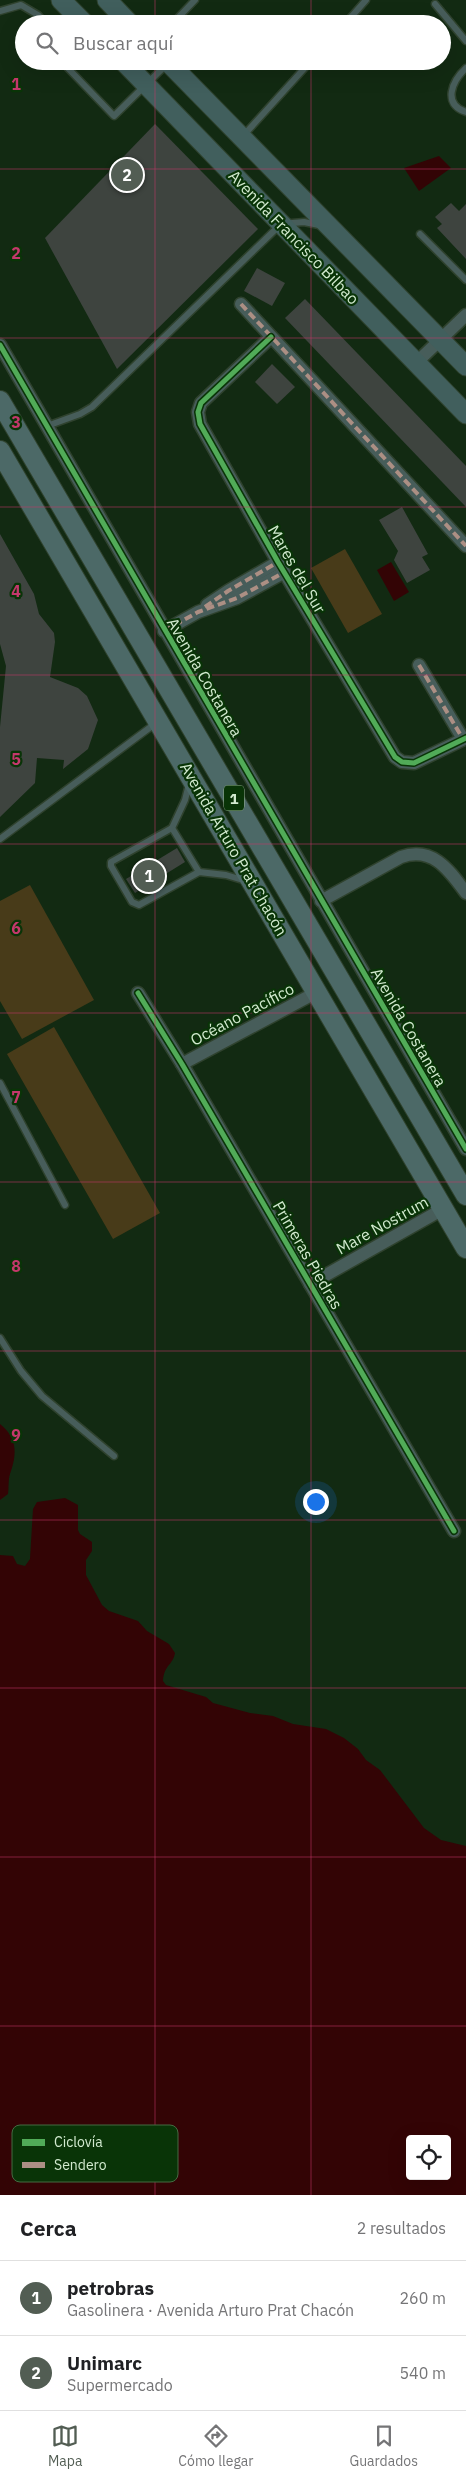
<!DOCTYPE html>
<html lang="es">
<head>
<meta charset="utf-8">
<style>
	:root { --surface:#fff; --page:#f6f6f6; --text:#202124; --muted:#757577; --line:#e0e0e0; --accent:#525d53 }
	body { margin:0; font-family:"IBM Plex Sans",sans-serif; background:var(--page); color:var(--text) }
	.controls { position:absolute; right:15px; bottom:15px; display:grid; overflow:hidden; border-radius:5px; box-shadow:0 5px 20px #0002 }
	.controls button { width:45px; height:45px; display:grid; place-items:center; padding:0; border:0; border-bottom:1px solid var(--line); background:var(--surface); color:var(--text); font:25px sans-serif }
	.you { position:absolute; left:315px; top:1501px; width:18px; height:18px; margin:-12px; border:4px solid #fff; border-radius:50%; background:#1a73e8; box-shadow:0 0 0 8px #1a73e833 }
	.badge { display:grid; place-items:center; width:32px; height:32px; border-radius:50%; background:var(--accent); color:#fff; font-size:16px; font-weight:700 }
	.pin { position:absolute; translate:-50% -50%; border:2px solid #fff; box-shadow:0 1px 5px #0006 }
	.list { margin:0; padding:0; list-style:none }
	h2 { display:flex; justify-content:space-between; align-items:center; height:65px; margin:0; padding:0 20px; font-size:21px }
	h2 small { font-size:16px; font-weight:400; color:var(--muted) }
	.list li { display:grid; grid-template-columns:32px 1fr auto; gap:15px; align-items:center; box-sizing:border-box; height:75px; padding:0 20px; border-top:1px solid var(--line) }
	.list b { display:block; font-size:19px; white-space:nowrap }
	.list p { margin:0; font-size:16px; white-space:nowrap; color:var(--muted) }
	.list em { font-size:16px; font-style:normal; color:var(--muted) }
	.icon { flex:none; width:28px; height:28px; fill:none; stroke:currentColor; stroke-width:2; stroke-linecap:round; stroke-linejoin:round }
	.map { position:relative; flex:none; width:466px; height:2195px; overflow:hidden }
	.search { position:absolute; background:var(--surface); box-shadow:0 5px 20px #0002; left:15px; right:15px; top:15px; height:55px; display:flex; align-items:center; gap:12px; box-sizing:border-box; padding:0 18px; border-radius:28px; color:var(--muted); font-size:19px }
	.sheet { height:215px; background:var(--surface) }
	nav { display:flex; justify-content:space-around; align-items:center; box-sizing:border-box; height:70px; border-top:1px solid var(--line); background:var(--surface); font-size:14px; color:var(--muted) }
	nav a { display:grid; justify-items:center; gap:2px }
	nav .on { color:var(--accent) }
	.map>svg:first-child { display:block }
	.green { fill:#483b19 }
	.water { fill:#330405; fill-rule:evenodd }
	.building { fill:#3e443f }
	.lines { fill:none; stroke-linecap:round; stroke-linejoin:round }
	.lane-casing { stroke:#2f422e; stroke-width:9 }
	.street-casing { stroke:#2f422e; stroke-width:15 }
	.secondary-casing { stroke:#2f422e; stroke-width:21 }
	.primary-casing { stroke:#2f422e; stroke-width:22 }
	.lane { stroke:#475d5a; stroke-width:6 }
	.street { stroke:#475d5a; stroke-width:12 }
	.secondary { stroke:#415f5d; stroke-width:19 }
	.primary { stroke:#4c6967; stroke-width:20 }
	.quiet { stroke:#ac8f84; stroke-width:4; stroke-dasharray:8 4; stroke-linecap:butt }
	.cycleway-casing { stroke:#093407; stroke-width:8 }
	.cycleway { stroke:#51ab58; stroke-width:5 }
	.grid { fill:none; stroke:#c4386c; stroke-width:1; stroke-opacity:0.55 }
	.labels { text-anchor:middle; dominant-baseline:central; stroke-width:4.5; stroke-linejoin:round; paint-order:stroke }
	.shield { fill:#093407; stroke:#96b393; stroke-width:1 }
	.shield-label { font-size:15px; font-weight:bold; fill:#d2eacf }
	.street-label { font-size:16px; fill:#d2eacf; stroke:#093407 }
	.key { fill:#093407; stroke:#456b43; stroke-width:1 }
	.key-label { font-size:14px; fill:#d2eacf }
	.grid-label { font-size:16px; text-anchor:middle; font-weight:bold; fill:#c4386c; stroke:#093407; stroke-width:4.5; stroke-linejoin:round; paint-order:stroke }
</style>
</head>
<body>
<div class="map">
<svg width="466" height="2195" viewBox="0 0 466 2195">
	<rect width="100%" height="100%" fill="#122a12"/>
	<!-- green -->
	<g class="green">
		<path d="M345,549L382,614L348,633L311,568Z"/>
		<path d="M30,885L94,1000L22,1039L0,1001V901Z"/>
		<path d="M54,1027L160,1213L113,1239L7,1054Z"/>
	</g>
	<!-- water -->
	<g class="water">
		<path d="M439,156L451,168L419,191L404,168Z"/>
		<path d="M391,562L409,592L394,601L377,570Z"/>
		<path d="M0,1424C18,1438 17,1455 10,1474C8,1480 9,1488 8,1494L0,1500Z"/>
		<path d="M65,1498L78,1505V1530L80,1534L92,1542V1551L86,1560V1575L102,1605L109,1611L138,1621L147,1631L169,1644L175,1653C173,1665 164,1665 163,1681L166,1685L206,1697L213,1703L250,1713L273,1716L293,1724L326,1729L344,1738L358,1749L366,1760L380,1770L424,1828L441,1840L466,1846V2195H0V1555L13,1556L17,1564L25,1566L30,1559L33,1509L37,1502ZM410,2139H447V2176H410Z"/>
	</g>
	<!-- building -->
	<g class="building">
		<path d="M155,124L258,229L117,369L45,238Z"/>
		<path d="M451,203L459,211L466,204V259L437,228L442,224L435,217Z"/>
		<path d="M257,268L285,283L272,306L244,291Z"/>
		<path d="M305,299L466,466V507L285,318Z"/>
		<path d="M272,364L295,387L277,404L255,382Z"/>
		<path d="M402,507L428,554L422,557L430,570L407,583L394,560L398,551L379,520Z"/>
		<path d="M0,534L34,594L39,614L54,633L55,642L50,677L78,688L87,696L98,720L88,749L63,769L64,760L37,758L35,783L0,817V727L6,666L0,644Z"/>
		<path d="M177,848L185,862L135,893L126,879Z"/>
	</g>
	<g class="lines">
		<defs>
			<g id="lane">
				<path d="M435,4L466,41"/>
				<path d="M0,11L21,5L38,15L46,24"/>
				<path d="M172,24L195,0"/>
				<path d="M345,24L366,0"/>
				<path d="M61,61L114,116L168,63"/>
				<path d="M466,68C452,81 442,104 466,112"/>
				<path d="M243,136L311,61"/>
				<path d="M420,234L466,280"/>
				<path d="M47,426L80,414L92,407L281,224L304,222L319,225"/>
				<path d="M189,784L185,800L172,828L111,862V866L132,902L139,905L199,872L226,875L246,881"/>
				<path d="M172,828L199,872"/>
				<path d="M0,839L156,723"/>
				<path d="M0,1083L65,1205"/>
				<path d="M0,1338L21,1371L42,1396L114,1456"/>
			</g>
			<g id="street">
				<path d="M241,304L466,546"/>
				<path d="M271,337L201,403L198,412L200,424L278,562L395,757L402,762L414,763L466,738"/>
				<path d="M0,345L466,1149"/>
				<path d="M416,363L466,315"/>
				<path d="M207,605L228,591L278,562"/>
				<path d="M164,631L198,612L237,598L283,573"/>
				<path d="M419,665L463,739"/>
				<path d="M321,901L401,857C433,846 449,870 466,893"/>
				<path d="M138,993L182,1064L454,1531"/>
				<path d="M182,1064L317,992"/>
				<path d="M310,1284L443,1209"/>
			</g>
			<g id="secondary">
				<path d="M61,0L85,24"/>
				<path d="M107,0L130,24"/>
				<path d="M123,61L466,414"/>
				<path d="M167,61L466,366"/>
			</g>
			<g id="primary">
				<path d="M0,401L466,1195"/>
				<path d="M0,451L466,1248"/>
			</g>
		</defs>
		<!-- lane casing -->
		<use href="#lane" class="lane-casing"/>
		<!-- street casing -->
		<use href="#street" class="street-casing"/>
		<!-- secondary casing -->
		<use href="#secondary" class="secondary-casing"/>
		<!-- primary casing -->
		<use href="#primary" class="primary-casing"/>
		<!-- lane -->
		<use href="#lane" class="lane"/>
		<!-- street -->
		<use href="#street" class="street"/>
		<!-- secondary -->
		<use href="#secondary" class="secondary"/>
		<!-- primary -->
		<use href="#primary" class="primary"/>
		<!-- quiet -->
		<g class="quiet">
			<path d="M241,304L466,546"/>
			<path d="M205,607L228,591L278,562"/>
			<path d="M164,631L198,612L237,598L283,573"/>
			<path d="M419,665L463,739"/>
		</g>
		<defs>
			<g id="cycleway">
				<path d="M271,337L201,403L198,412L200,424L278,562L395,757L402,762L414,763L466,738"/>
				<path d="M0,345L466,1149"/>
				<path d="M138,993L182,1064L454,1531"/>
			</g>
		</defs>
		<!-- cycleway casing -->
		<use href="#cycleway" class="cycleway-casing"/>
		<!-- cycleway -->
		<use href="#cycleway" class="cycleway"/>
	</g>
	<!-- grid -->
	<path class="grid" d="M155,0V24M311,0V24M155,61V2195M311,61V2195M0,169H466M0,338H466M0,507H466M0,675H466M0,844H466M0,1013H466M0,1182H466M0,1351H466M0,1520H466M0,1688H466M0,1857H466M0,2026H466"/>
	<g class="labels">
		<!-- shield labels -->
		<rect class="shield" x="224" y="785.5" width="20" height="25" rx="4"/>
		<g class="shield-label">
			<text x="234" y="798">1</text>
		</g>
		<!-- street labels -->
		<g class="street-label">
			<text transform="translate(294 237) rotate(46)">Avenida Francisco Bilbao</text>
			<text transform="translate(297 569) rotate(60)">Mares del Sur</text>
			<text transform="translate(205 677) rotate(60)">Avenida Costanera</text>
			<text transform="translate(234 849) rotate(60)">Avenida Arturo Prat Chacón</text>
			<text transform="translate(242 1014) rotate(-28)">Océano Pacífico</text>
			<text transform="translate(409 1027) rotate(60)">Avenida Costanera</text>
			<text transform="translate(382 1225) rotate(-29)">Mare Nostrum</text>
			<text transform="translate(308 1255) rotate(60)">Primeras Piedras</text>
		</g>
	</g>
	<!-- legend -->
	<rect x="12" y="2125" width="166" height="57" rx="8" class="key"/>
	<rect x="22" y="2139" width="23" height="7" fill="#51ab58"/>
	<rect x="22" y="2162" width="23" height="6" fill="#ac8f84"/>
	<g class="key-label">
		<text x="54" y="2147">Ciclovía</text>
		<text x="54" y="2170">Sendero</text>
	</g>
	<g class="grid-label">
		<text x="16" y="90">1</text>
		<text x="16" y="259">2</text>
		<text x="16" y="428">3</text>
		<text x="16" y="597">4</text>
		<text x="16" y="765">5</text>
		<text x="16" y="934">6</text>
		<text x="16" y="1103">7</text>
		<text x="16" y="1272">8</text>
		<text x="16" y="1441">9</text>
	</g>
</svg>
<div class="controls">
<button><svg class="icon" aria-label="locate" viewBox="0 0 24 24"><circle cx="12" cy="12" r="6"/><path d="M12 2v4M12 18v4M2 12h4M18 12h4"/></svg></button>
</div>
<div class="you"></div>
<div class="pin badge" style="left:149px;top:876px">1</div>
<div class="pin badge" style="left:127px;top:175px">2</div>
<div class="search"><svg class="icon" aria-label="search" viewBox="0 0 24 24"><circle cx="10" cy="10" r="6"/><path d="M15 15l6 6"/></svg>Buscar aquí</div>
</div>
<section class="sheet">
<h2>Cerca<small>2 resultados</small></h2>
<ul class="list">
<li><span class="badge">1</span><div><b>petrobras</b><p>Gasolinera · Avenida Arturo Prat Chacón</p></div><em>260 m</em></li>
<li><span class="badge">2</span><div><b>Unimarc</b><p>Supermercado</p></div><em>540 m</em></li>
</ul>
</section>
<nav>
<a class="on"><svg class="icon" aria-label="map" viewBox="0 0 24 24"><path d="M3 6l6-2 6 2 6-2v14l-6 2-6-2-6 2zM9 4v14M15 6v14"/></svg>Mapa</a>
<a><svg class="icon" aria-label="directions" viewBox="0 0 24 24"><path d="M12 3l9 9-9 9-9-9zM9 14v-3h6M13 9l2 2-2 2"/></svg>Cómo llegar</a>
<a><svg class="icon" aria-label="saved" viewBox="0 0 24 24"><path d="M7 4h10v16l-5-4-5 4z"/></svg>Guardados</a>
</nav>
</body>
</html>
